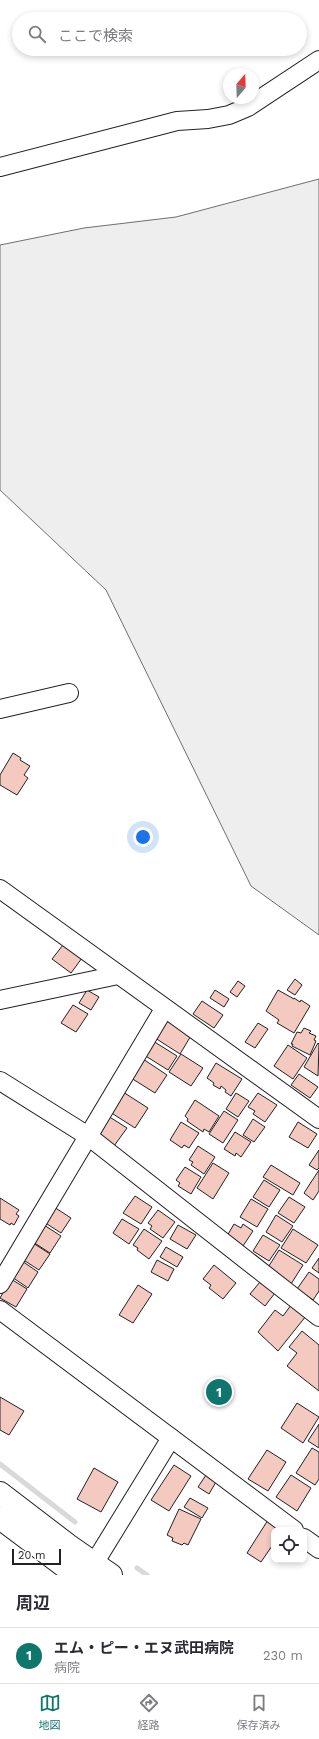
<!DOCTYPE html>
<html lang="ja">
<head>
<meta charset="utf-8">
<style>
	:root { --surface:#fff; --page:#f2f2f3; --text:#2b2b33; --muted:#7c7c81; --line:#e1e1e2; --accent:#0f766e }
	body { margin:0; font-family:"Work Sans","Noto Sans JP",sans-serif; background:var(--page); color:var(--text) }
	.controls { position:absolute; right:12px; bottom:12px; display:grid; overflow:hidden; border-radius:8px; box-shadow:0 2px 6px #0003 }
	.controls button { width:36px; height:36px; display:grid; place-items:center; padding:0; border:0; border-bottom:1px solid var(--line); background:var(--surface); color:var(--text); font:20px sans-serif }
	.compass { position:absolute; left:223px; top:68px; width:36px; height:36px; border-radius:50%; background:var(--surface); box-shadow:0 2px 6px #0003; rotate:19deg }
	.scale { position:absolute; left:12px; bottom:10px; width:49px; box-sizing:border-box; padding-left:4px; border:2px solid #222; border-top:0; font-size:11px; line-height:14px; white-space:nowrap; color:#222; -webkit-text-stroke:3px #fff; paint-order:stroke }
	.you { position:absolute; left:143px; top:837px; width:14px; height:14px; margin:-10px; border:3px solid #fff; border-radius:50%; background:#1a73e8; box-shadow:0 0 0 6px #1a73e833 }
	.badge { display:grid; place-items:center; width:26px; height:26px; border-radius:50%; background:var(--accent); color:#fff; font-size:13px; font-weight:700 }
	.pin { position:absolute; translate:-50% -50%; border:2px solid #fff; box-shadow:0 1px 4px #0006 }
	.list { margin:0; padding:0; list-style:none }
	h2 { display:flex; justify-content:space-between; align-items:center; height:52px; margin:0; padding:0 16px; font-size:17px }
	h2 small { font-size:13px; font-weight:400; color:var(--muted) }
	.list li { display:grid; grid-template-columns:26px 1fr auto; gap:12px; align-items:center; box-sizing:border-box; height:56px; padding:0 16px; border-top:1px solid var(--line) }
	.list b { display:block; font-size:15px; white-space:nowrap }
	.list p { margin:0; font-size:13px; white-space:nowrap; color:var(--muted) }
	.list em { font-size:13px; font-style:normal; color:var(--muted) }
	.icon { flex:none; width:22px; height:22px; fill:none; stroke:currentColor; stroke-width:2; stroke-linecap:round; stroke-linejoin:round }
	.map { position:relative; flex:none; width:319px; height:1575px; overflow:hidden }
	.search { position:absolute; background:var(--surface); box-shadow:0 2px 6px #0003; left:12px; right:12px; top:12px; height:44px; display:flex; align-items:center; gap:10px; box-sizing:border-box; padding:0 14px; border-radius:22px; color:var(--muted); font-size:15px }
	.sheet { height:108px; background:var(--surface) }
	nav { display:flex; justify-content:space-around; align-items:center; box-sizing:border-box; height:56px; border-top:1px solid var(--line); background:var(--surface); font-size:11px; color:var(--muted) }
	nav a { display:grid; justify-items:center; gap:2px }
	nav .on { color:var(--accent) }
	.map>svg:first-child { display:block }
	.green { fill:#eee; stroke:#6f6f6f }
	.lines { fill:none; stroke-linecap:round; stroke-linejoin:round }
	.stream { stroke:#d9d9d9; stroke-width:5 }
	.building { fill:#f3c9c0; stroke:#222 }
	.minor-casing { stroke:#222; stroke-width:20 }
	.major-casing { stroke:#222; stroke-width:24 }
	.minor { stroke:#fff; stroke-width:18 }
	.major { stroke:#fff; stroke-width:22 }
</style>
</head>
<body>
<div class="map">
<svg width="319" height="1575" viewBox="0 0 319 1575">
	<rect width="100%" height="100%" fill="#fff"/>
	<!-- green -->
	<path class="green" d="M319,179V935L251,886L106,590L0,490V245L84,228L176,217Z"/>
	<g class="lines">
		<!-- stream -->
		<g class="stream">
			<path d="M0,1464L75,1522"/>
			<path d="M137,1568L147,1575"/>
		</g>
	</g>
	<!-- building -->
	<g class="building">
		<path d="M13,753L21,758L20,760L30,766L24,775L28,778L17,795L0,785V775Z"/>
		<path d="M63,945L82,958L71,973L52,959Z"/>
		<path d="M295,979L302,985L295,995L287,990Z"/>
		<path d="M238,981L245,986L237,997L230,992Z"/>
		<path d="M87,990L99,997L91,1010L79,1003Z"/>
		<path d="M215,990L229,999L224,1007L210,998Z"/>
		<path d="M278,990L294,999V998L300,1002L301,1000L310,1006L294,1033L277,1023L279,1020L266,1011Z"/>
		<path d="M202,1001L223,1015L214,1028L193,1014Z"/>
		<path d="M73,1005L88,1014L76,1032L61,1023Z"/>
		<path d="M165,1017L192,1034L180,1054L152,1036Z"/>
		<path d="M258,1023L268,1029L255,1048L245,1042Z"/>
		<path d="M304,1028L311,1031L309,1033L316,1036L314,1040L316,1041L310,1055L292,1046L293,1044H291L297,1032L301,1033Z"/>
		<path d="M153,1041L177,1056L168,1070L144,1055Z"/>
		<path d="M318,1043L319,1044L318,1076L304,1067Z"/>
		<path d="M288,1045L307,1058L293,1079L274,1066Z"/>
		<path d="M181,1054L203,1068L191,1086L169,1072Z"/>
		<path d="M143,1059L167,1075L155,1093L131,1078Z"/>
		<path d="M216,1063L242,1079L231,1096L225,1092L226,1090L221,1086L220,1089L213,1085L214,1083L207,1078Z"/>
		<path d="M299,1074L318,1087L310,1098L291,1085Z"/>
		<path d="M123,1092L148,1108L135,1128L110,1112Z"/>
		<path d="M236,1093L249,1101L238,1117L226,1109Z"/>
		<path d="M258,1093L277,1105L265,1122L253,1114L255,1111L248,1107Z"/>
		<path d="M195,1100L219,1116L209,1132L204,1129L203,1132L187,1121L188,1119L185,1116Z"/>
		<path d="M224,1111L238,1120L223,1143L209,1134Z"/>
		<path d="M108,1116L127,1128L114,1146L96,1134Z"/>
		<path d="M253,1119L265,1127L254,1142L243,1135Z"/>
		<path d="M181,1122L199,1133L189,1148L184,1145L182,1148L170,1140Z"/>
		<path d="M298,1122L317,1134L308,1148L289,1137Z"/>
		<path d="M235,1132L251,1142L241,1157L236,1153L235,1156L224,1149Z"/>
		<path d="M198,1146L215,1157L204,1174L191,1165L193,1162L189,1160Z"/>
		<path d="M319,1150V1168L317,1170L309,1165Z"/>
		<path d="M213,1163L229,1173L213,1199L197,1188Z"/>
		<path d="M271,1165L300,1183L293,1195L263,1177Z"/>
		<path d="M185,1167L201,1177L191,1194L178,1186L180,1183L176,1180Z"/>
		<path d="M319,1170V1191L313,1200L304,1193Z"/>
		<path d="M264,1180L280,1190L269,1207L253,1197Z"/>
		<path d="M135,1196L152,1207L141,1224L123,1213Z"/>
		<path d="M289,1197L305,1207L294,1223L278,1213Z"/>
		<path d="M0,1198L19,1210L16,1214L19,1216L14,1225L11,1223L10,1225L0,1219Z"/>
		<path d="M251,1199L268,1209L257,1227L240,1217Z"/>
		<path d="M54,1207L71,1218L61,1233L44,1222Z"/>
		<path d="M158,1210L175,1222L163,1238L150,1229L152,1226L148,1223Z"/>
		<path d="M276,1215L293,1226L282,1242L266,1232Z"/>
		<path d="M122,1219L139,1229L129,1244L113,1233Z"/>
		<path d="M234,1224L241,1228L243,1224L253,1231L243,1246L227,1236Z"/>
		<path d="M44,1225L61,1236L50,1253L33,1242Z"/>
		<path d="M178,1225L196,1235L187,1249L170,1239Z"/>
		<path d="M144,1229L162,1241L149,1259L137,1250L138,1248L133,1245Z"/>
		<path d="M293,1229L318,1245L306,1263L281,1248Z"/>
		<path d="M263,1235L280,1245L269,1261L253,1251Z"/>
		<path d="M33,1243L50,1254L39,1270L22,1259Z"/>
		<path d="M166,1247L183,1257L177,1267L160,1257Z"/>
		<path d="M279,1250L303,1265L291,1284L267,1269Z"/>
		<path d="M319,1258V1273L312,1268Z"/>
		<path d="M157,1260L174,1269L168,1281L151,1272Z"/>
		<path d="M22,1261L38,1272L28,1288L12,1277Z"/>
		<path d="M214,1265L236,1283L223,1299L209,1288L211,1285L203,1279Z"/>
		<path d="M309,1272L319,1279V1291L313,1300L297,1289Z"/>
		<path d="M11,1279L27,1289L16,1307L0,1298Z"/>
		<path d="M260,1282L275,1293L265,1306L250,1294Z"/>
		<path d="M138,1285L152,1294L133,1323L119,1315Z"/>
		<path d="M291,1305L306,1316L278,1351L258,1332L275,1310L283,1316Z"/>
		<path d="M302,1331L319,1345V1391L287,1366L297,1353L289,1347Z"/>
		<path d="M0,1397L24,1411L9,1435L0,1430Z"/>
		<path d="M297,1403L319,1417L303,1443L281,1428Z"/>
		<path d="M319,1424V1448L308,1441Z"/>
		<path d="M312,1448L319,1452V1479L315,1485L296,1473Z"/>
		<path d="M267,1450L286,1462L268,1491L248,1479Z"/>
		<path d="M174,1465L191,1476L169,1511L151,1500Z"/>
		<path d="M94,1468L118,1482L101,1512L77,1499Z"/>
		<path d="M206,1475L216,1482L209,1494L198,1487Z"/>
		<path d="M291,1475L311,1488L297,1511L276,1497Z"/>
		<path d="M190,1498L208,1508L202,1518L184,1507Z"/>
		<path d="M179,1509L201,1519L188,1545L184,1543L182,1545L172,1541L173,1538L167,1535Z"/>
		<path d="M268,1520L282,1530H274V1543L261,1562L247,1553Z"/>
	</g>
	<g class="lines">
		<defs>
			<g id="minor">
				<path d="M0,167L177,121L208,119L229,115L248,107L319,60"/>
				<path d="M0,709L69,693"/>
				<path d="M0,889L319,1119"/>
				<path d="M0,1000L118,975"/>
				<path d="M0,1081L88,1136L319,1317"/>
				<path d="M0,1284L164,1009"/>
				<path d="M0,1310L294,1530"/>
				<path d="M304,1538L319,1549"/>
				<path d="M87,1575L171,1438"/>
			</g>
			<g id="major">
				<path d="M0,1493L68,1545L111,1575"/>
				<path d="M0,1518L76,1575"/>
			</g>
		</defs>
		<!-- minor casing -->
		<use href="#minor" class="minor-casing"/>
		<!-- major casing -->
		<use href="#major" class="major-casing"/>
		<!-- minor -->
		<use href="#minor" class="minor"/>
		<!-- major -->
		<use href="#major" class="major"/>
	</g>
</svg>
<div class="controls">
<button><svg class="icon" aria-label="locate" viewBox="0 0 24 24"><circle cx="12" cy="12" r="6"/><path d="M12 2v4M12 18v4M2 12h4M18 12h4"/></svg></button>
</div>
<svg class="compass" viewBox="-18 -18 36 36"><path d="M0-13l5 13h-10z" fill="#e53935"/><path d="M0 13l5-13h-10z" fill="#7c7c81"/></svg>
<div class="scale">20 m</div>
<div class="you"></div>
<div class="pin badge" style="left:219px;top:1392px">1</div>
<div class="search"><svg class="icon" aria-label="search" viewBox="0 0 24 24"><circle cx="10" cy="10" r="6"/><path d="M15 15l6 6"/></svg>ここで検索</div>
</div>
<section class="sheet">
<h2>周辺<small></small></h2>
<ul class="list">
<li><span class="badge">1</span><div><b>エム・ピー・エヌ武田病院</b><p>病院</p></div><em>230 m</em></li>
</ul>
</section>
<nav>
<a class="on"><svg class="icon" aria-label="map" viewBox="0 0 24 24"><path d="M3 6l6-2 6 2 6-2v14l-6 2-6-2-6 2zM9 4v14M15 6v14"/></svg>地図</a>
<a><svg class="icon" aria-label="directions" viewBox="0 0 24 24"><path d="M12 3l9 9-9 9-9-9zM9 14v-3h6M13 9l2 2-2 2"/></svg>経路</a>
<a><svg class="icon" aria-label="saved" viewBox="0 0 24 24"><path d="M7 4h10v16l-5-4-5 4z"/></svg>保存済み</a>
</nav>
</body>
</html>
